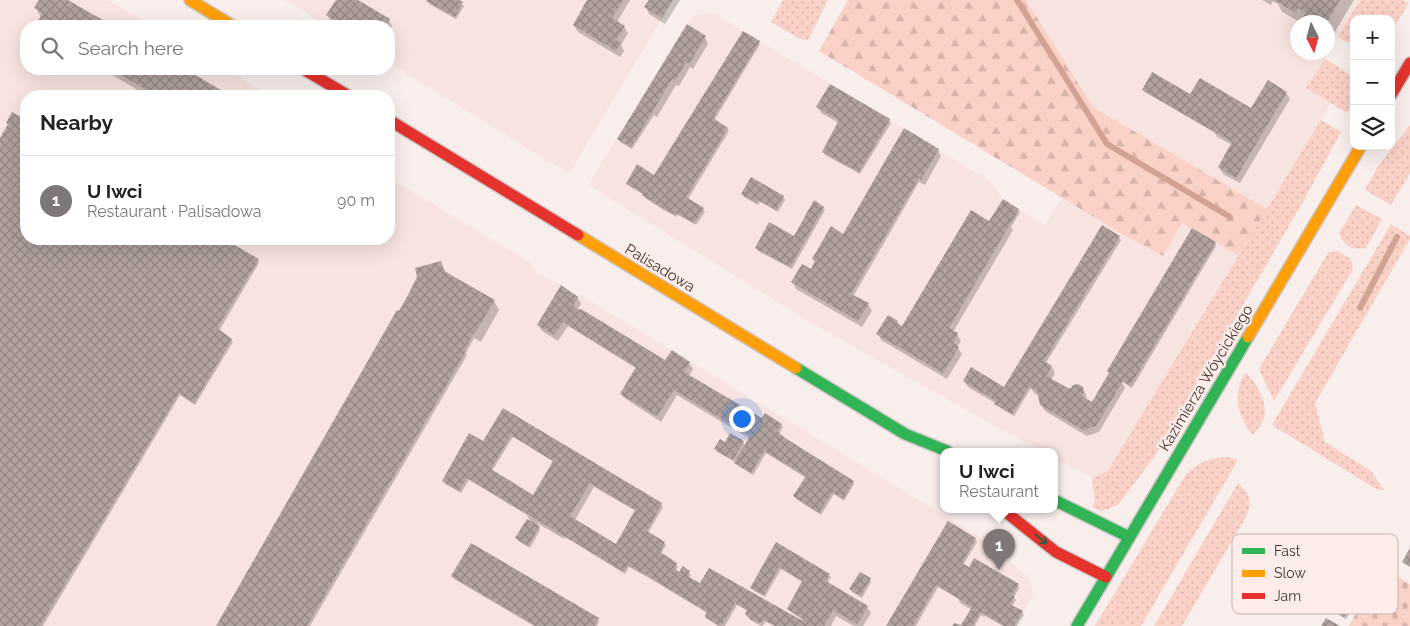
<!DOCTYPE html>
<html lang="en">
<head>
<meta charset="utf-8">
<style>
	:root { --surface:#fff; --page:#f6f6f6; --text:#222; --muted:#767676; --line:#e0e0e0; --accent:#7f7775 }
	body { margin:0; font-family:Raleway,sans-serif; background:var(--page); color:var(--text) }
	.controls { position:absolute; right:15px; top:15px; display:grid; overflow:hidden; border-radius:10px; box-shadow:0 5px 20px #0002 }
	.controls button { width:45px; height:45px; display:grid; place-items:center; padding:0; border:0; border-bottom:1px solid var(--line); background:var(--surface); color:var(--text); font:25px sans-serif }
	.compass { position:absolute; left:1290px; top:15px; width:45px; height:45px; border-radius:50%; background:var(--surface); box-shadow:0 5px 20px #0002; rotate:174deg }
	.you { position:absolute; left:741px; top:418px; width:18px; height:18px; margin:-12px; border:4px solid #fff; border-radius:50%; background:#1a73e8; box-shadow:0 0 0 8px #1a73e833 }
	.badge { display:grid; place-items:center; width:32px; height:32px; border-radius:50%; background:var(--accent); color:#fff; font-size:16px; font-weight:700 }
	.pin { position:absolute; translate:-50% -41px; filter:drop-shadow(0 1px 2px #0008) }
	.pin::after { content:''; position:absolute; top:26px; width:18px; height:15px; background:inherit; clip-path:polygon(0 0,100% 0,50% 100%) }
	.popup { position:absolute; left:940px; top:448px; width:118px; height:65px; box-sizing:border-box; display:grid; place-content:center; border-radius:10px; background:var(--surface); filter:drop-shadow(0 1px 4px #0005); font-size:16px; white-space:nowrap; color:var(--muted) }
	.popup b { font-size:19px; color:var(--text) }
	.popup::after { content:''; position:absolute; left:50%; top:100%; margin-left:-10px; border:10px solid transparent; border-top-color:var(--surface) }
	.list { margin:0; padding:0; list-style:none }
	h2 { display:flex; justify-content:space-between; align-items:center; height:65px; margin:0; padding:0 20px; font-size:21px }
	h2 small { font-size:16px; font-weight:400; color:var(--muted) }
	.list li { display:grid; grid-template-columns:32px 1fr auto; gap:15px; align-items:center; box-sizing:border-box; height:90px; padding:0 20px; border-top:1px solid var(--line) }
	.list b { display:block; font-size:19px; white-space:nowrap }
	.list p { margin:0; font-size:16px; white-space:nowrap; color:var(--muted) }
	.list em { font-size:16px; font-style:normal; color:var(--muted) }
	.icon { flex:none; width:28px; height:28px; fill:none; stroke:currentColor; stroke-width:2; stroke-linecap:round; stroke-linejoin:round }
	.map { position:relative; flex:none; width:1410px; height:626px; overflow:hidden }
	.search { position:absolute; background:var(--surface); box-shadow:0 5px 20px #0002; left:20px; top:20px; width:375px; height:55px; display:flex; align-items:center; gap:12px; box-sizing:border-box; padding:0 18px; border-radius:20px; color:var(--muted); font-size:19px }
	.panel { position:absolute; background:var(--surface); box-shadow:0 5px 20px #0002; left:20px; top:90px; width:375px; height:155px; border-radius:20px }
	.map>svg:first-child { display:block }
	.built { fill:#f7e3df; fill-rule:evenodd }
	.grass { fill:url(#grass-dots) }
	.forest { fill:url(#forest-firs) }
	.cemetery { fill:url(#cemetery-stones) }
	.shadow { fill:#0003; fill-rule:evenodd }
	.lines { fill:none; stroke-linecap:round; stroke-linejoin:round }
	.stream { stroke:#d2a295; stroke-width:6 }
	.building { fill:url(#building-cross-hatch); fill-rule:evenodd }
	.fast-casing { stroke:#cec6c4; stroke-width:14 }
	.slow-casing { stroke:#cec6c4; stroke-width:14 }
	.jam-casing { stroke:#cec6c4; stroke-width:14 }
	.fast { stroke:#30b455; stroke-width:11 }
	.slow { stroke:#ff9f0a; stroke-width:11 }
	.jam { stroke:#e5322d; stroke-width:11 }
	.oneway { stroke:#3a5c3e }
	.labels { text-anchor:middle; dominant-baseline:central; stroke-width:5; stroke-linejoin:round; paint-order:stroke }
	.street-label { font-size:15px; fill:#3e3634; stroke:#fdece8 }
	.key { fill:#fdece8; stroke:#c4b5b2; stroke-width:1 }
	.key-label { font-size:14px; fill:#3e3634 }
</style>
</head>
<body>
<div class="map">
<svg width="1410" height="626" viewBox="0 0 1410 626">
	<defs>
		<pattern id="grass-dots" width="8" height="8" patternUnits="userSpaceOnUse" patternTransform="scale(1.25)"><rect width="8" height="8" fill="#fad1c6"/><path d="M2 2h.1M6 6h.1" fill="none" stroke="#d7b4ab" stroke-width="1.8" stroke-linecap="round"/></pattern>
		<pattern id="forest-firs" width="22" height="20" patternUnits="userSpaceOnUse" patternTransform="scale(1.25)"><rect width="22" height="20" fill="#fad1c6"/><path d="M5 1l3.5 6h-7zM16 11l3.5 6h-7z" fill="#d7b4ab"/></pattern>
		<pattern id="cemetery-stones" width="16" height="16" patternUnits="userSpaceOnUse" patternTransform="scale(1.25)"><rect width="16" height="16" fill="#fad1c6"/><path d="M2 7V4a2 2 0 0 1 4 0v3zM10 15v-3a2 2 0 0 1 4 0v3z" fill="#d7b4ab"/></pattern>
		<pattern id="building-cross-hatch" width="8" height="8" patternUnits="userSpaceOnUse" patternTransform="scale(1.25)"><rect width="8" height="8" fill="#b2a29e"/><path d="M0 0l8 8M0 8l8-8" fill="none" stroke="#928582"/></pattern>
	</defs>
	<rect width="100%" height="100%" fill="#f8efed"/>
	<!-- built -->
	<g class="built">
		<path d="M0,0H107L154,26H26V69H226L270,96H26V239H389V176L398,183L531,263L537,273L561,285L578,296L579,294L944,515L985,541L1029,578L1033,596L1015,626H0Z"/>
		<path d="M284,0H673L569,174L389,63V26H328Z"/>
		<path d="M1026,0H1360L1307,88L1330,102L1327,111L1267,209L1093,107ZM1298,22H1328V52H1298Z"/>
		<path d="M711,12L722,18L990,181L1003,199L1045,225L1062,197L1122,234L1163,256L1182,222L1239,256L1107,472L1092,478L1054,458V451H1041L1002,430L813,324L588,185L686,26L693,16Z"/>
	</g>
	<!-- grass -->
	<g class="grass">
		<path d="M783,0H828L808,40L800,39L771,22Z"/>
		<path d="M1360,0H1403L1409,3L1391,32V19H1354V46L1338,37Z"/>
		<path d="M1325,59L1354,77V101L1347,113L1306,88Z"/>
		<path d="M1321,120L1341,132L1304,200L1155,456L1118,505L1102,511L1092,507L1095,502L1092,478L1107,472Z"/>
		<path d="M1410,125V173L1391,205L1365,190L1379,165Z"/>
		<path d="M1356,205L1382,219L1366,248C1352,250 1344,247 1339,233Z"/>
		<path d="M1391,224L1410,236V239L1315,403L1325,442L1371,471L1385,491L1376,489L1272,425Z"/>
		<path d="M1337,251L1351,259L1353,269L1274,401L1259,369L1328,253Z"/>
		<path d="M1245,373C1256,379 1269,406 1264,418C1262,424 1257,430 1253,435C1238,417 1232,395 1245,373Z"/>
		<path d="M1222,457H1229L1238,460L1141,626H1095L1186,474C1197,464 1207,459 1222,457Z"/>
		<path d="M1238,483C1251,495 1252,501 1246,517L1182,626H1154Z"/>
	</g>
	<!-- forest -->
	<path class="forest" d="M848,0H1026L1093,107L1267,209L1239,256L1182,223L1163,256L1122,234L819,51Z"/>
	<!-- cemetery -->
	<path class="cemetery" d="M1382,568L1410,584V626H1349Z"/>
	<!-- shadow -->
	<g class="shadow">
		<path d="M40,0H66L110,26H41L38,22L41,18L36,8Z"/>
		<path d="M337,0H355L389,20L392,26L389,32V26H339L331,22L328,16Z"/>
		<path d="M428,0H456L464,6L456,19L429,4Z"/>
		<path d="M589,0H630L617,22L624,27L628,33L621,45L624,51L620,57L578,32L574,25Z"/>
		<path d="M650,0H680L665,24L649,14L646,7Z"/>
		<path d="M1262,0H1354L1330,40L1328,38V22H1308L1306,19L1304,22H1300L1282,12L1278,4L1273,1L1271,5Z"/>
		<path d="M705,37L708,44L693,69L690,67L679,86L676,85L657,117L654,115L632,149L620,142L619,139Z"/>
		<path d="M759,42L760,44L714,121L727,129L729,131L688,199L703,209L705,212L696,225L678,215L677,217L662,209L645,198L644,195L629,186L628,184L655,177Z"/>
		<path d="M102,69H184L228,96H148Z"/>
		<path d="M1143,90L1190,96L1250,109L1286,93L1290,99L1240,183L1223,174L1219,167L1232,145L1217,137L1215,133L1145,92Z"/>
		<path d="M818,107L889,120L891,123L860,174L825,155L823,152L839,123L821,113Z"/>
		<path d="M13,114L26,122V239H222L258,260L259,263L219,331L233,342L195,405L180,395L43,626H0V140L9,126L7,123Z"/>
		<path d="M938,150L941,156L925,185L919,182L853,297H857L868,304L872,311L862,327L796,289L793,282L814,273L815,262L813,259L843,235Z"/>
		<path d="M743,194L783,197L785,200L778,212L760,202L758,205L744,197Z"/>
		<path d="M823,208L825,210L792,269L758,251L756,248L794,237Z"/>
		<path d="M1018,210L1020,212L1011,227L1013,230L953,332L957,334L961,341L957,347L962,354L947,379L881,340L878,334L897,322L903,328L988,222Z"/>
		<path d="M1119,237L1121,240L1046,363L1052,367L1055,373L1051,380L1071,391L1083,388L1086,395L1087,400L1092,403L1215,243L1216,246L1132,388L1121,381L1125,388L1099,432L1087,436L1045,411L1041,404L1039,396L1034,393L1031,388L1014,416L1000,408L1001,406L997,404L998,407L995,403L968,387L964,381L1005,389Z"/>
		<path d="M441,263L447,274L494,301L499,310L481,342L474,338L466,353L467,355L310,626H217L399,313Z"/>
		<path d="M578,298L581,304L577,310L665,361L689,363L693,369L689,376L762,419L781,425L783,427L779,434L853,482L854,484L844,501L834,494L821,515L796,499L794,496L806,478L766,453L753,475L737,465L735,462L717,452L716,449L725,443L743,442L745,446L750,439L677,395L661,422L623,397L622,394L637,369L568,326L558,341L542,331L538,325Z"/>
		<path d="M503,410L661,504L663,507L648,533L664,543L666,545L661,554L676,564L678,567L675,571L679,573L683,568L691,575L689,578L700,585L803,622L804,621L790,611L788,609L803,582L781,569L765,597L754,591L752,588L776,544L829,575L831,578L827,583L867,607L871,613L863,626H854L836,616L831,626H774L766,622L762,626L755,623L748,617V611L737,605L725,626H718L708,619L707,613L649,578L629,567L625,574L565,537L564,539L537,523L540,530L530,548L518,541L517,538L531,522L527,515L469,480L461,493L445,484L443,481L484,443ZM513,437L554,462L533,497L492,471ZM594,487L636,511L617,546L575,520Z"/>
		<path d="M949,522L975,539L977,542L963,565L1018,585L1019,588L1014,597L1016,600L1012,606L1022,612L1024,615L1017,626H1003L985,616L984,617L981,615L975,626H962L972,610L960,603L958,598L938,587L916,626H887Z"/>
		<path d="M1349,556L1385,559L1387,562L1379,575L1350,559Z"/>
		<path d="M452,576L598,619L599,622L597,626H534L454,579Z"/>
		<path d="M870,579L871,582L862,598L852,592L851,589Z"/>
		<path d="M1363,585L1365,588L1346,619L1329,610L1327,607Z"/>
	</g>
	<g class="lines">
		<!-- stream -->
		<g class="stream">
			<path d="M1017,0L1107,144L1230,217"/>
			<path d="M1360,308L1397,237"/>
		</g>
	</g>
	<!-- building -->
	<g class="building">
		<path d="M39,0H68L113,26H43L37,22L43,13L34,8Z"/>
		<path d="M336,0H358L390,19L385,26H344L326,15Z"/>
		<path d="M427,0H459L463,2L455,17L426,1Z"/>
		<path d="M587,0H623L612,18L625,26L616,40L621,43L616,51L573,25Z"/>
		<path d="M649,0H673L662,18L644,7Z"/>
		<path d="M1274,0H1340L1327,22H1313L1303,17L1306,13L1298,8L1296,13Z"/>
		<path d="M687,24L706,36L689,64L686,62L675,81L672,79L631,147L617,139Z"/>
		<path d="M743,31L760,41L713,118L728,128L686,197L704,208L694,223L676,213L675,215L659,206L642,195L643,193L626,184L637,164L654,175Z"/>
		<path d="M111,69H185L231,96H157Z"/>
		<path d="M1152,72L1190,94L1200,78L1251,108L1268,80L1287,92L1236,178L1218,167L1232,142L1142,90Z"/>
		<path d="M830,84L890,119L859,172L822,152L839,120L816,107Z"/>
		<path d="M12,112L26,120V239H224L259,259L217,328L232,339L194,403L179,393L40,626H0V138L8,124L6,123Z"/>
		<path d="M904,128L939,149L921,180L919,178L851,294L869,303L858,321L791,282L802,264L811,269L815,261L812,259L831,226L843,234Z"/>
		<path d="M751,177L784,196L776,210L758,200L757,203L741,194Z"/>
		<path d="M1003,199L1019,209L949,328L958,333L953,343L959,347L943,373L876,334L888,315L898,321L897,323L902,326L971,210L989,221Z"/>
		<path d="M814,200L824,207L790,267L755,248L769,222L794,236Z"/>
		<path d="M1102,225L1120,236L1044,361L1052,366L1046,376L1070,389L1073,385L1078,384L1083,387L1084,392L1082,396L1092,402L1109,373L1107,371L1192,228L1216,242L1130,386L1123,381L1096,426L1083,430L1040,405L1037,391L1029,387L1012,414L994,404L996,401L963,381L971,367L1004,387Z"/>
		<path d="M441,261L444,271L495,300L475,333H474L464,350L466,351L307,626H216L397,310L399,311L408,295L417,277L415,268Z"/>
		<path d="M561,285L578,297L573,306L580,310L581,309L665,360L672,350L690,362L684,372L762,418L765,413L782,424L777,431L785,438L854,481L843,499L832,492L819,513L793,496L806,476L764,451L751,473L734,463L750,436L674,390L657,416L620,394L636,367L563,322L554,335L537,325Z"/>
		<path d="M503,408L662,503L647,531L665,542L660,552L677,563L674,568L679,572L683,566L690,571L687,576L700,583L709,568L803,621V619L787,609L802,581L779,567L764,595L750,588L776,542L830,574L826,581L868,606L857,624L833,610L824,626H776L764,620L760,623L751,620L745,614L747,610L735,603L722,625H718L706,618L705,616L707,612L646,575L628,565L624,572L467,478L459,491L442,481L469,433L483,441ZM511,435L553,461L533,495L491,469ZM590,483L635,510L616,544L570,516Z"/>
		<path d="M730,433L744,441L733,460L714,449L720,439L725,442Z"/>
		<path d="M527,519L540,526L528,546L515,538Z"/>
		<path d="M948,521L976,538L962,563L969,567L974,558L1019,584L1012,595L1015,596L1010,604L1023,611L1014,626H1004L981,612L972,626H952L954,623L961,625L972,607L936,585L913,626H886Z"/>
		<path d="M1356,541L1386,558L1377,573L1347,556Z"/>
		<path d="M471,543L599,618L594,626H536L451,576Z"/>
		<path d="M1410,548V567L1402,562Z"/>
		<path d="M860,572L871,578L860,596L849,589Z"/>
		<path d="M1347,574L1364,584L1344,617L1326,607Z"/>
		<path d="M1326,618L1340,626H1321Z"/>
	</g>
	<g class="lines">
		<defs>
			<g id="fast">
				<path d="M796,368L905,434L947,451"/>
				<path d="M1054,500L1129,537"/>
				<path d="M1077,626L1248,337"/>
			</g>
			<g id="slow">
				<path d="M190,0L233,26"/>
				<path d="M578,235L796,368"/>
				<path d="M1248,337L1361,146"/>
			</g>
			<g id="jam">
				<path d="M303,69L349,96"/>
				<path d="M1391,95L1410,63"/>
				<path d="M389,120L578,235"/>
				<path d="M1002,509L1056,552L1106,577"/>
			</g>
		</defs>
		<!-- fast casing -->
		<use href="#fast" class="fast-casing"/>
		<!-- slow casing -->
		<use href="#slow" class="slow-casing"/>
		<!-- jam casing -->
		<use href="#jam" class="jam-casing"/>
		<!-- fast -->
		<use href="#fast" class="fast"/>
		<!-- slow -->
		<use href="#slow" class="slow"/>
		<!-- jam -->
		<use href="#jam" class="jam"/>
	</g>
	<!-- one-way arrows -->
	<defs><path id="oneway-shaft" d="M-6 0H5M1.5-3L5.5 0L1.5 3" fill="none" stroke-width="1.6" stroke-linecap="round" stroke-linejoin="round" transform="scale(1.25)"/></defs>
	<use class="oneway" href="#oneway-shaft" transform="translate(1041 539) rotate(39)"/>
	<g class="labels">
		<!-- street labels -->
		<g class="street-label">
			<text transform="translate(660 268) rotate(31)">Palisadowa</text>
			<text transform="translate(1206 378) rotate(-59)">Kazimierza Wóycickiego</text>
		</g>
	</g>
	<!-- legend -->
	<rect x="1232" y="534" width="166" height="80" rx="8" class="key"/>
	<rect x="1242" y="548" width="23" height="6" fill="#30b455"/>
	<rect x="1242" y="570" width="23" height="7" fill="#ff9f0a"/>
	<rect x="1242" y="593" width="23" height="6" fill="#e5322d"/>
	<g class="key-label">
		<text x="1274" y="556">Fast</text>
		<text x="1274" y="578">Slow</text>
		<text x="1274" y="601">Jam</text>
	</g>
</svg>
<div class="controls">
<button>+</button>
<button>−</button>
<button><svg class="icon" aria-label="layers" viewBox="0 0 24 24"><path d="M12 4l9 5-9 5-9-5zM3 14l9 5 9-5"/></svg></button>
</div>
<svg class="compass" viewBox="-18 -18 36 36"><path d="M0-13l5 13h-10z" fill="#e53935"/><path d="M0 13l5-13h-10z" fill="#767676"/></svg>
<div class="you"></div>
<div class="pin badge" style="left:999px;top:570px">1</div>
<div class="popup"><b>U Iwci</b>Restaurant</div>
<div class="search"><svg class="icon" aria-label="search" viewBox="0 0 24 24"><circle cx="10" cy="10" r="6"/><path d="M15 15l6 6"/></svg>Search here</div>
<section class="panel">
<h2>Nearby<small></small></h2>
<ul class="list">
<li><span class="badge">1</span><div><b>U Iwci</b><p>Restaurant · Palisadowa</p></div><em>90 m</em></li>
</ul>
</section>
</div>
</body>
</html>
